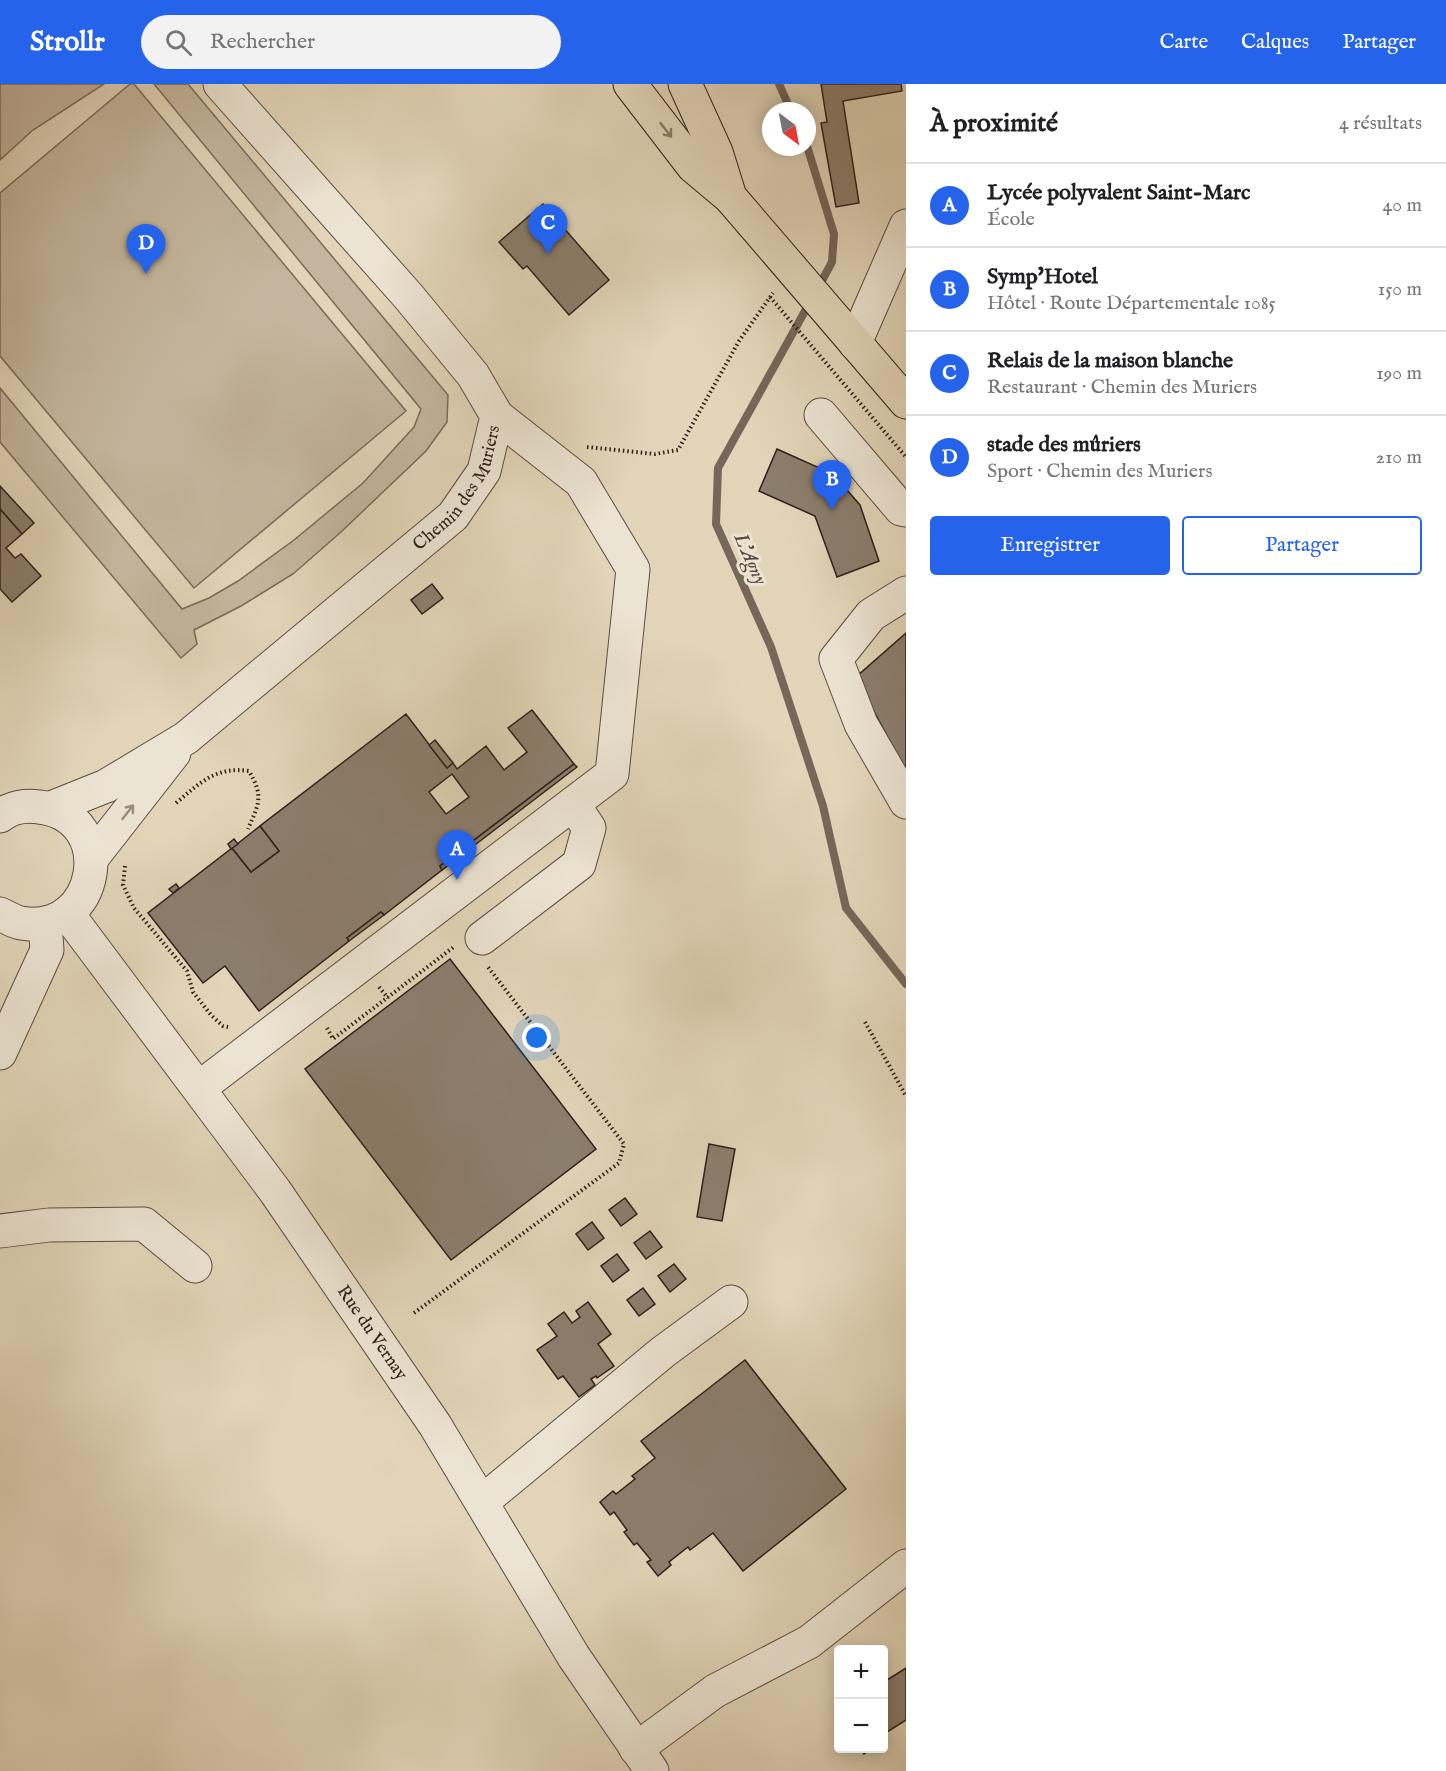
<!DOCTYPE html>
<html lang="fr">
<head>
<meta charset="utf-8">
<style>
	:root { --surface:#fff; --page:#f2f2f2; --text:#202124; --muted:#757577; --line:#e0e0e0; --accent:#2563eb }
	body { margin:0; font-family:"IM FELL English",serif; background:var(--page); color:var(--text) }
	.controls { position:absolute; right:18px; bottom:18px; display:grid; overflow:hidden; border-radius:6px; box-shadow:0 3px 15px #0003 }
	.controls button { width:54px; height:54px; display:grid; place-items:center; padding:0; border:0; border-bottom:2px solid var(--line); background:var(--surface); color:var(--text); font:30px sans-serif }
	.compass { position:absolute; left:762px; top:18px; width:54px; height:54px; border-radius:50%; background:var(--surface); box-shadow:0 3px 15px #0003; rotate:148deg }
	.you { position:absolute; left:537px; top:954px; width:21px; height:21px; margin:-15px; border:4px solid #fff; border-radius:50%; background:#1a73e8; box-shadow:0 0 0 9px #1a73e833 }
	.badge { display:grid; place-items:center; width:39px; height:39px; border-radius:50%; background:var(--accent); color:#fff; font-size:20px; font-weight:700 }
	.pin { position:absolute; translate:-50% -50px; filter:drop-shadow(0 2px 3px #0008) }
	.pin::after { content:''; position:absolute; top:32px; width:21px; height:18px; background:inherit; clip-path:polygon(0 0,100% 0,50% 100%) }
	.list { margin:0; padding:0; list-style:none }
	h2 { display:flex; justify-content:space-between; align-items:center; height:78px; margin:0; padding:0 24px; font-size:26px }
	h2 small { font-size:20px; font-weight:400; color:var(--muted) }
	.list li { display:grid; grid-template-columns:39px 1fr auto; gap:18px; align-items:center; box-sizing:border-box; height:84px; padding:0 24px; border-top:2px solid var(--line) }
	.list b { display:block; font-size:22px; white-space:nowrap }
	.list p { margin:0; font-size:20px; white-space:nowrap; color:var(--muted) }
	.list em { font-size:20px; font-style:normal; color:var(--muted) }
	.actions { display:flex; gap:12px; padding:18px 24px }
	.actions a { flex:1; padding:14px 0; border:2px solid var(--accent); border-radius:6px; text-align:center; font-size:21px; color:var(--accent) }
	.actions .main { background:var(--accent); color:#fff }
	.icon { flex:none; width:33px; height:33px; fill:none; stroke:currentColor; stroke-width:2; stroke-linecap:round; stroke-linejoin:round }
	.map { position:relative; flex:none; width:906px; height:1687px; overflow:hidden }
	header { display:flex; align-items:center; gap:36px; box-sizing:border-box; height:84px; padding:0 30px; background:var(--accent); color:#fff }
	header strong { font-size:28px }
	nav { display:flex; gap:33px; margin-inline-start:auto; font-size:21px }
	.search { width:420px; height:54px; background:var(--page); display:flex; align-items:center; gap:15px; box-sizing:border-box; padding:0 21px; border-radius:33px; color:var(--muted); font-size:22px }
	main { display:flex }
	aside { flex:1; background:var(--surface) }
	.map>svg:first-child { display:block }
	.green { fill:#c4b69e; stroke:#7a6b5c; stroke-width:1.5 }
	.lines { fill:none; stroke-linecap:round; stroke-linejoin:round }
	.stream { stroke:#766759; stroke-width:8 }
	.building { fill:#8c7e6d; stroke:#2f201a; stroke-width:1.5; fill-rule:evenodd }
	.minor-casing { stroke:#5c4d42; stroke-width:35 }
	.major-casing { stroke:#2f201a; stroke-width:35 }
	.path { stroke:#2f201a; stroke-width:4; stroke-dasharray:1.5 3; stroke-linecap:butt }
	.minor { stroke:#ece4d2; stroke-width:33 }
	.major { stroke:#e2d5b9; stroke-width:33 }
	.oneway { stroke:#887a6a }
	.oneway2 { stroke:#978c7f }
	.labels { text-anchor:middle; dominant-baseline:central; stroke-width:6; stroke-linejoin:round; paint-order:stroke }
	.street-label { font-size:18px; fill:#2f201a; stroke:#ece4d2 }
	.water-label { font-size:20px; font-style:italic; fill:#584a3f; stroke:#ece4d2 }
</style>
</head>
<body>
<header>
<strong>Strollr</strong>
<div class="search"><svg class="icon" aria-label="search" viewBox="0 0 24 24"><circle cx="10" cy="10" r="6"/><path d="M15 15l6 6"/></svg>Rechercher</div>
<nav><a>Carte</a><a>Calques</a><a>Partager</a></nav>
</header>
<main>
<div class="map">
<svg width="906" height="1687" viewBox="0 0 906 1687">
	<rect width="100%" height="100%" fill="#e2d5b9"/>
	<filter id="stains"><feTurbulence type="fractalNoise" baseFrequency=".00333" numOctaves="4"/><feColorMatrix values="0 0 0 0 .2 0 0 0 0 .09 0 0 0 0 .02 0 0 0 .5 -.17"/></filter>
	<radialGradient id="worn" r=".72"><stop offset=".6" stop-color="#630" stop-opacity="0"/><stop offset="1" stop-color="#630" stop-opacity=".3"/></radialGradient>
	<!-- green -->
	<g class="green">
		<path d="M0,0H104L33,46L0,76Z"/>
		<path d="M130,0H134L406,327L194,504L0,272V109Z"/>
		<path d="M154,0H188L448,311L447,338L426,367L341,448L293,490L241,522L194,546L197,560L181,574L0,358V304L182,525L209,514L238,497L294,456L363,399L414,343L421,325Z"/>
	</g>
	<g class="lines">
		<!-- stream -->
		<g class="stream">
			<path d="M779,0L791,27"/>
			<path d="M807,62L834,150L832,178L818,204"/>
			<path d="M810,218L718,384L716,440L771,563L823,722L846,824L906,900"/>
		</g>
	</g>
	<!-- building -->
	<g class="building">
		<path d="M821,0H901L902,7L843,17L859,119L836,123L821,39L827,38Z"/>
		<path d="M543,120L609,196L569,231L527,182L523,185L499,158Z"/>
		<path d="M777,365L833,390L860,421L879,477L837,493L815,432L759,407Z"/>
		<path d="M0,402L34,439L22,450L0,425Z"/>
		<path d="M0,425L22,450L6,464L15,474L21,470L41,492L12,518L0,505Z"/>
		<path d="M432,500L443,514L422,530L411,516Z"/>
		<path d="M906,549V688L856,593Z"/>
		<path d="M532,626L574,680L440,782L442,786L384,831L381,828L347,854L349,857L259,927L225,882L203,899L148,829L232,764L251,788L279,767L260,742L406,630L447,684L453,679L457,685L486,662L504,686L527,668L508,644ZM452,690L469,713L446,730L429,708Z"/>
		<path d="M435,656L453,679L447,684L429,661Z"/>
		<path d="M574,680L577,683L442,786L440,782Z"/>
		<path d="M260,742L279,767L251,788L232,764Z"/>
		<path d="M234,755L238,760L231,765L228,760Z"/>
		<path d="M176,800L179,804L173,809L169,805Z"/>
		<path d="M381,828L384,831L349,857L347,854Z"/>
		<path d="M450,875L596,1065L451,1176L305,985Z"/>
		<path d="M709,1060L735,1065L722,1137L697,1133Z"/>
		<path d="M625,1114L637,1130L621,1142L609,1126Z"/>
		<path d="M592,1138L604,1154L588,1166L576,1150Z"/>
		<path d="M650,1147L662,1163L646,1175L634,1159Z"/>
		<path d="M617,1170L629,1186L613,1198L601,1182Z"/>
		<path d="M674,1180L686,1195L670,1208L658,1192Z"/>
		<path d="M643,1204L655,1220L639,1232L627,1216Z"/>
		<path d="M588,1218L611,1250L598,1260L614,1282L597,1294L596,1292L591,1295L595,1301L579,1313L563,1292L558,1295L537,1266L557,1252L548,1240L564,1228L572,1239L580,1233L576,1227Z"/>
		<path d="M745,1276L846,1405L743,1487L713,1449L690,1466L688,1463L669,1478L671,1481L658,1492L647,1478L651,1476L637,1459L634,1461L624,1448L627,1446L614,1428L610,1431L600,1418L613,1407L616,1410L635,1395L632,1392L655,1374L641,1357Z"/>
		<path d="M906,1584V1636L884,1650V1598Z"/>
		<path d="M860,1664H872L864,1670Z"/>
	</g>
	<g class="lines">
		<defs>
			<g id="minor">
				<path d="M855,259L906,142"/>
				<path d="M821,331L901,425L906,426"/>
				<path d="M906,509L871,531L836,575L861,640L906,718"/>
				<path id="s1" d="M51,724L106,702L186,654L453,432L484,387L497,332L473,291L409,213L220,0"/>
				<path d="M0,732C11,723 26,721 39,723C120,732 100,853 21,839C14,838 7,833 0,830"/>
				<path d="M92,774L174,669"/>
				<path id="s2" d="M67,829L275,1107L435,1341L574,1573L652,1687"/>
				<path d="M482,854L579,780L589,744L573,720"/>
				<path d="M0,969L47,866L45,839"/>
				<path d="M199,1004L612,690L633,485L581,398L497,332"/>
				<path d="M0,1147L49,1141L144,1140L195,1182"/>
				<path d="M482,1418L663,1268L731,1218"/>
				<path d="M636,1665L715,1607L809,1558L906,1482"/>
			</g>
			<g id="major">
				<path d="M630,0L693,82L730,113"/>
				<path d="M685,0L716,68L730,113L906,318"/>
			</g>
		</defs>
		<!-- minor casing -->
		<use href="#minor" class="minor-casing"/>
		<!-- major casing -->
		<use href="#major" class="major-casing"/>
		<!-- path -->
		<g class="path">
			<path d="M770,213L906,373"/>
			<path d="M587,363L655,370L678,366L739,257L773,209"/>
			<path d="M176,719C200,699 216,682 249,687C264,713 259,719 248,745"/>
			<path d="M125,782L123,801L134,824L187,887L193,908L211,931L223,942L228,943"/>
			<path d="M379,903L388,914"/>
			<path d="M865,938L906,1012"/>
			<path d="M327,944L333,955L455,862"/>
			<path d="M414,1229L619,1079L624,1060L488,883"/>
		</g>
		<!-- minor -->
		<use href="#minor" class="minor"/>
		<!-- major -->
		<use href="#major" class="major"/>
	</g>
	<!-- one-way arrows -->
	<defs><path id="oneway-shaft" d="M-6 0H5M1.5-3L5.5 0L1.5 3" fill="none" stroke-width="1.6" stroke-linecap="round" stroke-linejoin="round" transform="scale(1.5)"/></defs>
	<use class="oneway" href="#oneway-shaft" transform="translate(666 46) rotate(52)"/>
	<use class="oneway2" href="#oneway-shaft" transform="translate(128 728) rotate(-52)"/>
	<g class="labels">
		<!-- street labels -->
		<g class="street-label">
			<text stroke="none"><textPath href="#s1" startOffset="526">Chemin des Muriers</textPath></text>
			<text stroke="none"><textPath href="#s2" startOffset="519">Rue du Vernay</textPath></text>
		</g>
		<!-- water labels -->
		<g class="water-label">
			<text transform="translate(750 475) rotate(66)">L'Agny</text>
		</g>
	</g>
	<rect width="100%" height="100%" filter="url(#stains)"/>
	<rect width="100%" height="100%" fill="url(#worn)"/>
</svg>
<div class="controls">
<button>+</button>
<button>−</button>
</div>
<svg class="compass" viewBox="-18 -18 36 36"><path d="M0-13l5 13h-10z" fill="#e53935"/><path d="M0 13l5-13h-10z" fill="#757577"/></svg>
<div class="you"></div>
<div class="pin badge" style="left:457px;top:796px">A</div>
<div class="pin badge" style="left:832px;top:426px">B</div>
<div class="pin badge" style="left:548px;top:170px">C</div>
<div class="pin badge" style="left:146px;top:190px">D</div>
</div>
<aside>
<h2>À proximité<small>4 résultats</small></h2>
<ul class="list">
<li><span class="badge">A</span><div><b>Lycée polyvalent Saint-Marc</b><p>École</p></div><em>40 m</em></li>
<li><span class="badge">B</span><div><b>Symp'Hotel</b><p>Hôtel · Route Départementale 1085</p></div><em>150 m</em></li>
<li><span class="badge">C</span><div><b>Relais de la maison blanche</b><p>Restaurant · Chemin des Muriers</p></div><em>190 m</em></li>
<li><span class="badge">D</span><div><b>stade des mûriers</b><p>Sport · Chemin des Muriers</p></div><em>210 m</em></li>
</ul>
<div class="actions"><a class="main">Enregistrer</a><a>Partager</a></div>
</aside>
</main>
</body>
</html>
